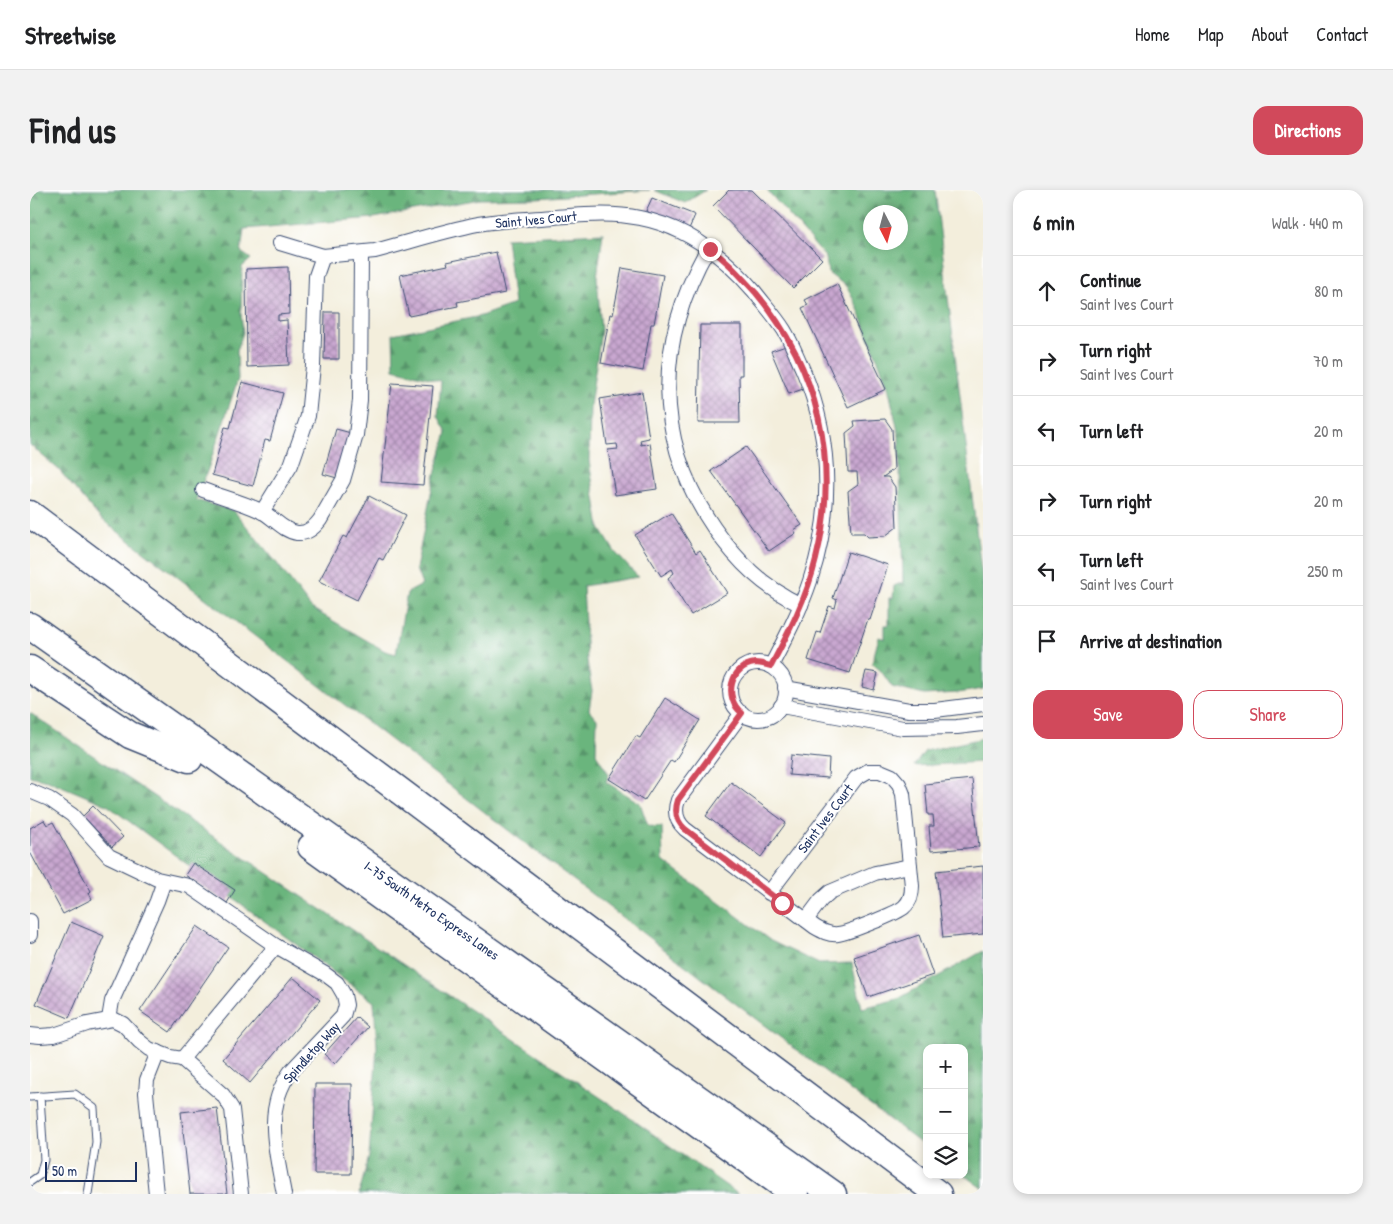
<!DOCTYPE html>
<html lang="en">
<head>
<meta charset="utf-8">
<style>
	:root { --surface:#fff; --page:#f2f2f2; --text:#202124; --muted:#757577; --line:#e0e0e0; --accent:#d1495b }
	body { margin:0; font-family:"Patrick Hand",sans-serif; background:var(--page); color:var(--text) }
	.controls { position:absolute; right:15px; bottom:15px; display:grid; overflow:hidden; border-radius:10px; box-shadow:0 2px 8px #0003 }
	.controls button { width:45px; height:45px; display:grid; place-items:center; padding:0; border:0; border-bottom:1px solid var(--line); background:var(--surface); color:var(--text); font:25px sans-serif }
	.compass { position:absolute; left:833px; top:15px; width:45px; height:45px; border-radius:50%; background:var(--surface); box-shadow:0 2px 8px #0003; rotate:174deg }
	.scale { position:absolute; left:15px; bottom:12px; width:92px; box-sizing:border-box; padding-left:5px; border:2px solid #1b2f5e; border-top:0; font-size:14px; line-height:18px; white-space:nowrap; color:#1b2f5e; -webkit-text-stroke:4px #fff; paint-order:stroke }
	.stop { position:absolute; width:15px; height:15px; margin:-11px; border:4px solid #d1495b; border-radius:50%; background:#fff }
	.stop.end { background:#d1495b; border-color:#fff; box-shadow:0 1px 5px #0008 }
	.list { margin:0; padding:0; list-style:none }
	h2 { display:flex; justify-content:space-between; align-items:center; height:65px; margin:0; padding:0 20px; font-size:21px }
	h2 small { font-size:16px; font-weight:400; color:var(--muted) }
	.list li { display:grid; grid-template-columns:32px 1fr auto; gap:15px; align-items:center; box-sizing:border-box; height:70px; padding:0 20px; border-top:1px solid var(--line) }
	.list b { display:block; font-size:19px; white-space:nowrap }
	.list p { margin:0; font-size:16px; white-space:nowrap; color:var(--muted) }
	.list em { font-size:16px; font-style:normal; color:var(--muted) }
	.actions { display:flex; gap:10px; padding:15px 20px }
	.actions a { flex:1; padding:11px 0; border:1px solid var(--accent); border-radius:15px; text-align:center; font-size:18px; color:var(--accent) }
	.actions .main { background:var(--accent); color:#fff }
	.icon { flex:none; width:28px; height:28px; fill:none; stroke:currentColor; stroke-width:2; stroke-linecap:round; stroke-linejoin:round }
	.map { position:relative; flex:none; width:953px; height:1004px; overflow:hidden; border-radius:15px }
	header { display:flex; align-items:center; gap:30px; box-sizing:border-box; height:70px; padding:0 25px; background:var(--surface); border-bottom:1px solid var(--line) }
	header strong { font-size:24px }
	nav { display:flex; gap:28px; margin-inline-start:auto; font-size:18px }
	.intro { display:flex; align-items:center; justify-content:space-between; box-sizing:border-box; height:120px; padding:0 30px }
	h1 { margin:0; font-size:35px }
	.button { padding:12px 22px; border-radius:15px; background:var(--accent); color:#fff; font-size:18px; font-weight:700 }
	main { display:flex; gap:30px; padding:0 30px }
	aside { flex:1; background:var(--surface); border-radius:15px; box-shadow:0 2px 8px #0003 }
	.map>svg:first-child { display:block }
	.forest { fill:url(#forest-firs); stroke:#43726e; fill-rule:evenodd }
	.building { fill:url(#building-cross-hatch) }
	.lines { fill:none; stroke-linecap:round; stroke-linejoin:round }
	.service-casing { stroke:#3b4c71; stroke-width:9 }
	.minor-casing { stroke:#3b4c71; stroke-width:16 }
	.motorway-casing { stroke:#3b4c71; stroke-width:29 }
	.service { stroke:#fff; stroke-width:7 }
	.minor { stroke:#fff; stroke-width:14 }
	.motorway { stroke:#fff; stroke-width:26 }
	.route { stroke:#d1495b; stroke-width:6 }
	.labels { text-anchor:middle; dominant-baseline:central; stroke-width:4; stroke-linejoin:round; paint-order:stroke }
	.street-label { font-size:14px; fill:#1b2f5e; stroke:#fff }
</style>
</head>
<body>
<header>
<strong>Streetwise</strong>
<nav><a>Home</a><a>Map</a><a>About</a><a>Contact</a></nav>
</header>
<div class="intro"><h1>Find us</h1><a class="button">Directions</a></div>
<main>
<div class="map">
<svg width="953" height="1004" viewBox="0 0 953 1004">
	<defs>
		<pattern id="forest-firs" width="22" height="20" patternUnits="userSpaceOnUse" patternTransform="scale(1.25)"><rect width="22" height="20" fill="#6bb57d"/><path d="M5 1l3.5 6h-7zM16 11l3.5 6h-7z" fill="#57946a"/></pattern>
		<pattern id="building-cross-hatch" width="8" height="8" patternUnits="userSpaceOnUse" patternTransform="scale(1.25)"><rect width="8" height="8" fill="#c9a7d0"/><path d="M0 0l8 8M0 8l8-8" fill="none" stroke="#a288ac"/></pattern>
	</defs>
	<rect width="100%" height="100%" fill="#fff"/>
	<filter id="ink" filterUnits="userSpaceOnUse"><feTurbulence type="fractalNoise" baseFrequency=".02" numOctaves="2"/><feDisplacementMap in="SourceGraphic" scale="10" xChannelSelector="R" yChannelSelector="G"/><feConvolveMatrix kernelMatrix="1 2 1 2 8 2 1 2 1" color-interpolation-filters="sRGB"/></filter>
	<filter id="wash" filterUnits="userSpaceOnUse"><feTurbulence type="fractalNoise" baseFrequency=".0096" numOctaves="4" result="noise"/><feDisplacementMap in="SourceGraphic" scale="20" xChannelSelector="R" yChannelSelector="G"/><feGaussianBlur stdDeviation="1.12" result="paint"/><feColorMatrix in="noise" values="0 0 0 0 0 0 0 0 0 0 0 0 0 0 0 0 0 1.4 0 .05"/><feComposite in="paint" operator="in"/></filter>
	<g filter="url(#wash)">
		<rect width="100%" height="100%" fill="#f3eedc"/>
		<!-- forest -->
		<g class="forest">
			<path d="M0,0H620L506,8L450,9L344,28L214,39L211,62L221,69L212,77L211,123L213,143L207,160L208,189L178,279L166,310L204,321L246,372L281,418L355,461L366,464L377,403L392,395L386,379L404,288L417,242L408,226L411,191L364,179L363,144L451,126L484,114L476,48L573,43L567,87L571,141L560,216L559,271L570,338L585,362L608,387L553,396L557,471L562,501L559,520L567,529L566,564L579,584L576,592L610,613L618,636L632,637L633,671L741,751L789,774L822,773L832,818L868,809L953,761V999L934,985V858H897V958C619,750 346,538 70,328L28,279L0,255Z"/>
			<path d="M624,0H676L655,13Z"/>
			<path d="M737,0H905L953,396V499L928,503L894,505L862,497L851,481L842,473L849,447L855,449V435H859V408H863L864,396L873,392L869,246L858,196L827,116L816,96L798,83L796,68ZM871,22V52H841V22Z"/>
			<path d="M0,523L586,918L708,1004H329L339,966L347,857L344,812L77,615L17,590L0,586Z"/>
			<path d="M953,548V572L884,576L895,561Z"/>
		</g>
		<g id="blocks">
			<!-- building -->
			<g class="building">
				<path d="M699,0H722L792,69L763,98L683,16Z"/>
				<path d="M622,8L665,25L659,39L616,21Z"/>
				<path d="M466,62L475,103L427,112L428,116L379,126L370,85L418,75L417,72Z"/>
				<path d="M258,77L259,124L248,125V131L257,130L259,175L217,177L216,79Z"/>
				<path d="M592,78L633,85L624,134H621L613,181L571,173L580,124L583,125Z"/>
				<path d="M807,94L856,199L818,217L772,118L778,115L775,110Z"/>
				<path d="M295,122H309V169H294Z"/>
				<path d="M670,135H712V185H709L710,233H668Z"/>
				<path d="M756,156L773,199L759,204L741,161Z"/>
				<path d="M212,192L253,203L240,251L235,250L223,296L182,285L195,237L200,238Z"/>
				<path d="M362,193L403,196L393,295L351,292Z"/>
				<path d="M612,202L619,248L610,250L611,255L620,253L627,299L585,305L578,260L588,259L587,254L577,255L570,209Z"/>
				<path d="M855,229L862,239L864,279L853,287H858L865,297L867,337L855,346L838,347L834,343H821L818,301L828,294L827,282H818L816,243L825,236L824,231Z"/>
				<path d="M306,239L321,243L307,288L293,284Z"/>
				<path d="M716,257L772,335L764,340L766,343L739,361L681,281Z"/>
				<path d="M339,306L376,325L353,370L349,368L327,410L289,391L313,346L317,348Z"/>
				<path d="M641,323L666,363L670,360L697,403L661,425L638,388L644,383L642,379L631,386L605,345Z"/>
				<path d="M818,362L858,375L840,430L838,429L820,483L778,470L787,442L790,443L799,416L805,418L807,410L803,408Z"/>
				<path d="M836,481L848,483L844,500L832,497Z"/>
				<path d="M635,508L670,530L644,572L641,570L614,611L579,589L606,546L610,548Z"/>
				<path d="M761,565L799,569L798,588L759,585Z"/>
				<path d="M942,589L949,657L901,661L899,636H904L903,625H898L895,594Z"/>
				<path d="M701,592L756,633L731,667L676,626Z"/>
				<path d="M63,616L93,647L82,657L53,626Z"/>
				<path d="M14,630L17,635L23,632L61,701L59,703L62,709L33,724L0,662V638Z"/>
				<path d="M163,673L205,700L197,713L155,685Z"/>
				<path d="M953,676V744L913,748L906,681Z"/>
				<path d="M41,732L74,746L39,828L6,814Z"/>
				<path d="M167,736L198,757L140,842L110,821Z"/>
				<path d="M889,745L903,785L838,807L824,767Z"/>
				<path d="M263,787L290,810L220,893L193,869Z"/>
				<path d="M327,827L338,837L305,874L294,864Z"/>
				<path d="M285,894H322L321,984H284Z"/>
				<path d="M187,918L197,1004H160L151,922Z"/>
			</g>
		</g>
	</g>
	<g filter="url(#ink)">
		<use href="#blocks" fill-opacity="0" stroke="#3b4c71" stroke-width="1"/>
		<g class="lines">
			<defs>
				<g id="service">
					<path d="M0,907L45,904L64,918L66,952L58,1004"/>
					<path d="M0,992L10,985L14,970L10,906"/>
				</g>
				<g id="minor">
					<path d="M250,53L293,66L345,61C379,52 413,41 448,34C473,30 499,29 525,27C553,25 581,22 610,28C657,37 694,66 724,101C734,114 745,126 754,140C762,153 767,167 773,180C802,249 803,321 780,391C770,421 755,449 741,476"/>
					<path d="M678,58C626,150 622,248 684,338C708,372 732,396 771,415"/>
					<path d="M173,300C192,307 212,312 231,321C243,327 253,341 267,343C277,344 284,338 290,330L313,290L326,245L330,210L331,63"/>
					<path d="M232,322L261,275L278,226L283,176L286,86L293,66"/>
					<circle cx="728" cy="501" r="28"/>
					<path d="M755,498L879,520H905L953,514"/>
					<path d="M751,516L873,538L927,537L953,534"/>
					<path d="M712,523L648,610C644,621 646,631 655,639L785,737C792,741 799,745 808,744C817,743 868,723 874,717C881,711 882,704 882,696L873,604L869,594L862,586L850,581H838L826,588L739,703"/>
					<path d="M0,601L19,609L42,625L79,666L127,689L159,696L246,756L295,784L307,793L314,805L316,815L313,826L261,881C233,919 246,961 254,1004"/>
					<path d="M776,730L791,710L800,702L845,683L880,676"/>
					<path d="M0,731V745"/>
					<path d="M79,829L82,811L127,711L134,691"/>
					<path d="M0,845L10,846L24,845L57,834L83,829L93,834L109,851L119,859L140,867L152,869L193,905L202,919L211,1004"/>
					<path d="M152,869L246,756"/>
					<path d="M126,1004L116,903L117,890L128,862"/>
				</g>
				<g id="motorway">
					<path d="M0,324L908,1004"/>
					<path d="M0,436L803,1004"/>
					<path d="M0,479L100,545L159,569"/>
					<path d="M281,657L765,1004"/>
				</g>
			</defs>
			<!-- service casing -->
			<use href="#service" class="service-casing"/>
			<!-- minor casing -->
			<use href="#minor" class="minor-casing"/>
			<!-- motorway casing -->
			<use href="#motorway" class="motorway-casing"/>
			<!-- service -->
			<use href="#service" class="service"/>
			<!-- minor -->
			<use href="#minor" class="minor"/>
			<!-- motorway -->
			<use href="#motorway" class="motorway"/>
		</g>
	</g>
	<g class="lines" filter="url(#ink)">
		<!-- route -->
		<path class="route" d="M680,59C698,71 711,87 726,103C789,178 810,273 786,369C777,407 759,442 741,476C736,475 731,473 725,473C700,476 693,508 712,523L648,610C644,622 646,631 655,639L752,713"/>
	</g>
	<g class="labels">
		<!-- street labels -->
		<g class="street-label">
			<text transform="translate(506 29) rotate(-5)">Saint Ives Court</text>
			<text transform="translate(795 628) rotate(-53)">Saint Ives Court</text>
			<text transform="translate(402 720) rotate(35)">I-75 South Metro Express Lanes</text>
			<text transform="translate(281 862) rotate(-48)">Spindletop Way</text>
		</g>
	</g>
</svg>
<div class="controls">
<button>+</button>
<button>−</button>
<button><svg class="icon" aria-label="layers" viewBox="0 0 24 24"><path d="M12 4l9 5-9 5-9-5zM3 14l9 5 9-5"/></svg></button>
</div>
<svg class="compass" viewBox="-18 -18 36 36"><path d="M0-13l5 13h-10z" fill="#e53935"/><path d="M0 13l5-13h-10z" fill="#757577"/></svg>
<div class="scale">50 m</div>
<div class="stop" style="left:752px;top:713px"></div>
<div class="stop end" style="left:680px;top:59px"></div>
</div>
<aside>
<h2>6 min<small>Walk · 440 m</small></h2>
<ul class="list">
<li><svg class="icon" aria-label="ahead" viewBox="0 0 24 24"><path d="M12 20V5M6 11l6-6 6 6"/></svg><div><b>Continue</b><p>Saint Ives Court</p></div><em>80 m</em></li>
<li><svg class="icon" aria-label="right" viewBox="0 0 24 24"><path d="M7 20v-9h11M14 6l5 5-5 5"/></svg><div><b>Turn right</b><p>Saint Ives Court</p></div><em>70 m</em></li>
<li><svg class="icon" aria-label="left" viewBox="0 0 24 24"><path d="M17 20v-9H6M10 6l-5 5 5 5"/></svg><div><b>Turn left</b></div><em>20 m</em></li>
<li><svg class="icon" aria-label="right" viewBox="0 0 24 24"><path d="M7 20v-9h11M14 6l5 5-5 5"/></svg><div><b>Turn right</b></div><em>20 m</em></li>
<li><svg class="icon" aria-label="left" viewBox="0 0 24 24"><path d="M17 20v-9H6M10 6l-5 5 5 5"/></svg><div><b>Turn left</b><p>Saint Ives Court</p></div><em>250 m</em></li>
<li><svg class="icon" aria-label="arrive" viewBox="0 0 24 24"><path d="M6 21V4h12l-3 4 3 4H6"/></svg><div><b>Arrive at destination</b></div></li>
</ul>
<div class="actions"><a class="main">Save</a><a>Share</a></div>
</aside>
</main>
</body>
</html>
